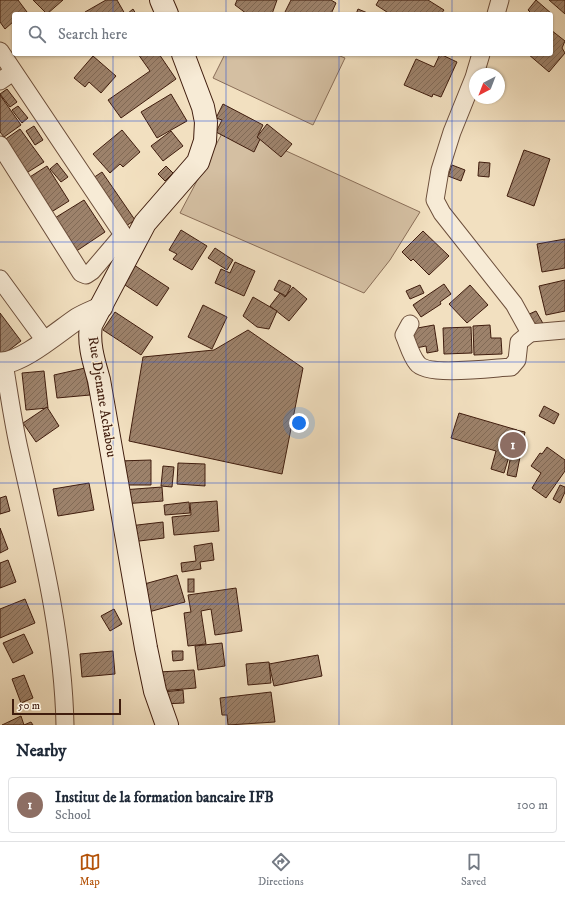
<!DOCTYPE html>
<html lang="en">
<head>
<meta charset="utf-8">
<style>
	:root { --surface:#fff; --page:#f2f2f3; --text:#1f2937; --muted:#747a83; --line:#e0e1e3; --accent:#b45309 }
	body { margin:0; font-family:"IM FELL DW Pica",serif; background:var(--page); color:var(--text) }
	.compass { position:absolute; left:469px; top:68px; width:36px; height:36px; border-radius:50%; background:var(--surface); box-shadow:0 1px 3px #0004; rotate:222deg }
	.scale { position:absolute; left:12px; bottom:10px; width:109px; box-sizing:border-box; padding-left:4px; border:2px solid #401d0e; border-top:0; font-size:11px; line-height:14px; white-space:nowrap; color:#401d0e; -webkit-text-stroke:3px #f7ebd6; paint-order:stroke }
	.you { position:absolute; left:299px; top:423px; width:14px; height:14px; margin:-10px; border:3px solid #fff; border-radius:50%; background:#1a73e8; box-shadow:0 0 0 6px #1a73e833 }
	.badge { display:grid; place-items:center; width:26px; height:26px; border-radius:50%; background:var(--accent); color:#fff; font-size:13px; font-weight:700 }
	.pin { position:absolute; translate:-50% -50%; border:2px solid #fff; box-shadow:0 1px 4px #0006 }
	.list { margin:0; padding:0; list-style:none }
	h2 { display:flex; justify-content:space-between; align-items:center; height:52px; margin:0; padding:0 16px; font-size:17px }
	h2 small { font-size:13px; font-weight:400; color:var(--muted) }
	.list li { display:grid; grid-template-columns:26px 1fr auto; gap:12px; align-items:center; box-sizing:border-box; height:56px; margin:0 8px 8px; padding:0 8px; border:1px solid var(--line); border-radius:4px }
	.list b { display:block; font-size:15px; white-space:nowrap }
	.list p { margin:0; font-size:13px; white-space:nowrap; color:var(--muted) }
	.list em { font-size:13px; font-style:normal; color:var(--muted) }
	.icon { flex:none; width:22px; height:22px; fill:none; stroke:currentColor; stroke-width:2; stroke-linecap:round; stroke-linejoin:round }
	.map { position:relative; flex:none; width:565px; height:725px; overflow:hidden }
	.search { position:absolute; background:var(--surface); box-shadow:0 1px 3px #0004; left:12px; right:12px; top:12px; height:44px; display:flex; align-items:center; gap:10px; box-sizing:border-box; padding:0 14px; border-radius:4px; color:var(--muted); font-size:15px }
	.sheet { height:116px; background:var(--surface) }
	nav { display:flex; justify-content:space-around; align-items:center; box-sizing:border-box; height:56px; border-top:1px solid var(--line); background:var(--surface); font-size:11px; color:var(--muted) }
	nav a { display:grid; justify-items:center; gap:2px }
	nav .on { color:var(--accent) }
	.map>svg:first-child { display:block }
	.pitch { fill:#d4bfa2; stroke:#8a6e58 }
	.building { fill:url(#building-hatch); stroke:#401d0e }
	.lines { fill:none; stroke-linecap:round; stroke-linejoin:round }
	.minor-casing { stroke:#6c4e3a; stroke-width:19 }
	.tertiary-casing { stroke:#6c4e3a; stroke-width:23 }
	.secondary-casing { stroke:#401d0e; stroke-width:24 }
	.minor { stroke:#f7ebd6; stroke-width:17 }
	.tertiary { stroke:#f7ebd6; stroke-width:21 }
	.secondary { stroke:#f7ebd6; stroke-width:22 }
	.grid { fill:none; stroke:#1d4ed8; stroke-width:1; stroke-opacity:0.55 }
	.labels { text-anchor:middle; dominant-baseline:central; stroke-width:3; stroke-linejoin:round; paint-order:stroke }
	.street-label { font-size:14px; fill:#401d0e; stroke:#f7ebd6 }
</style>
</head>
<body>
<div class="map">
<svg width="565" height="725" viewBox="0 0 565 725">
	<defs>
		<pattern id="building-hatch" width="6" height="6" patternUnits="userSpaceOnUse"><rect width="6" height="6" fill="#9d826b"/><path d="M-1 1l2-2M0 6l6-6M5 7l2-2" fill="none" stroke="#816a56"/></pattern>
	</defs>
	<rect width="100%" height="100%" fill="#f2e0c0"/>
	<filter id="stains"><feTurbulence type="fractalNoise" baseFrequency=".005" numOctaves="4"/><feColorMatrix values="0 0 0 0 .2 0 0 0 0 .09 0 0 0 0 .02 0 0 0 .5 -.17"/></filter>
	<radialGradient id="worn" r=".72"><stop offset=".6" stop-color="#630" stop-opacity="0"/><stop offset="1" stop-color="#630" stop-opacity=".3"/></radialGradient>
	<!-- pitch -->
	<g class="pitch">
		<path d="M225,54H335L345,58L313,125L213,78Z"/>
		<path d="M227,124L420,212L390,260L364,293L180,213Z"/>
	</g>
	<!-- building -->
	<g class="building">
		<path d="M0,0H18L27,12L24,14H14V21L5,29L0,22Z"/>
		<path d="M33,0H63L47,14Z"/>
		<path d="M106,0H117L125,14H86L85,12Z"/>
		<path d="M237,0H277L272,14H247L235,5Z"/>
		<path d="M291,0H331L336,3L331,14H284Z"/>
		<path d="M379,0H428L444,10L441,14H390L376,5Z"/>
		<path d="M536,0L552,14L551,15L532,14L528,10Z"/>
		<path d="M549,0H565V14Z"/>
		<path d="M133,9L136,14H127Z"/>
		<path d="M358,9L370,14H356Z"/>
		<path d="M551,30L565,41L562,48L565,53L549,72L528,54H551Z"/>
		<path d="M138,54H159L176,79L121,118L108,100L150,71Z"/>
		<path d="M440,54L457,62L441,97L433,94L432,97L404,85L416,59L434,67Z"/>
		<path d="M93,56L116,76L101,93L89,82L85,87L74,78Z"/>
		<path d="M7,89L17,102L10,107L0,94Z"/>
		<path d="M171,94L187,121L157,138L141,112Z"/>
		<path d="M0,95L21,125L4,137L0,132Z"/>
		<path d="M223,104L263,125L258,135L261,137L254,152L216,132L222,120L216,118Z"/>
		<path d="M18,106L28,118L22,123L12,110Z"/>
		<path d="M267,124L292,144L281,157L257,137Z"/>
		<path d="M34,126L43,140L35,145L26,131Z"/>
		<path d="M20,129L44,162L20,177L0,143Z"/>
		<path d="M122,130L140,152L123,167L120,164L110,173L93,154Z"/>
		<path d="M171,131L183,146L163,161L151,146Z"/>
		<path d="M524,150L550,159L534,206L507,196Z"/>
		<path d="M479,162L490,163L489,177L478,176Z"/>
		<path d="M57,163L68,177L61,182L50,169Z"/>
		<path d="M452,165L465,170L461,181L448,176Z"/>
		<path d="M47,166L69,201L45,216L22,182Z"/>
		<path d="M166,166L173,173L165,181L158,174Z"/>
		<path d="M102,172L135,220L126,226L93,178Z"/>
		<path d="M84,200L105,232L72,254L50,221Z"/>
		<path d="M181,230L207,246L192,270L173,259L177,254L169,250Z"/>
		<path d="M423,231L449,256L429,275L413,259L411,261L402,252Z"/>
		<path d="M565,239V268L542,272L537,244Z"/>
		<path d="M215,248L233,260L227,270L208,258Z"/>
		<path d="M235,262L255,271L244,296L215,283L221,269L230,273Z"/>
		<path d="M131,263L169,288L157,306L119,281Z"/>
		<path d="M279,280L291,286L286,296L274,290Z"/>
		<path d="M565,280V311L546,315L539,286Z"/>
		<path d="M444,284L451,294L440,302L441,304L421,317L413,305Z"/>
		<path d="M420,285L424,293L410,299L406,291Z"/>
		<path d="M470,285L488,305L467,323L449,304Z"/>
		<path d="M293,287L307,299L289,321L270,306L280,293L285,297Z"/>
		<path d="M253,297L277,311L269,329L257,327L243,316Z"/>
		<path d="M203,305L227,317L212,349L188,337Z"/>
		<path d="M536,311L545,327L536,332L527,315Z"/>
		<path d="M115,312L153,337L141,355L103,330Z"/>
		<path d="M0,313L21,341L1,356L0,354Z"/>
		<path d="M434,325L438,351L427,353L426,346L416,348L412,329Z"/>
		<path d="M490,325L491,338H501L502,354L474,355L473,326Z"/>
		<path d="M471,327L472,353L444,354L443,328Z"/>
		<path d="M248,330L303,368L282,474L129,441L143,357L214,350Z"/>
		<path d="M85,368L90,395L57,398L54,375Z"/>
		<path d="M44,371L48,408L26,410L22,373Z"/>
		<path d="M544,406L559,414L554,424L539,416Z"/>
		<path d="M47,407L59,426L36,442L23,423Z"/>
		<path d="M459,413L517,430L504,473L491,469L496,451L451,438Z"/>
		<path d="M516,430L525,432L516,477L507,475Z"/>
		<path d="M547,447L565,460V471L546,498L532,488L541,473L531,466L540,453L542,454Z"/>
		<path d="M151,460V485H119L118,461Z"/>
		<path d="M178,463L205,464V486L177,484Z"/>
		<path d="M163,466L174,467L172,487L161,486Z"/>
		<path d="M89,483L94,510L58,516L53,489Z"/>
		<path d="M560,485L565,487V492L560,503L553,499Z"/>
		<path d="M162,487L163,501L123,504L122,490Z"/>
		<path d="M6,496L10,511L0,514V498Z"/>
		<path d="M217,501L219,531L174,535L172,517L191,515L190,503Z"/>
		<path d="M189,502L190,513L165,515L164,505Z"/>
		<path d="M163,522L164,538L131,542L129,526Z"/>
		<path d="M0,528L8,549L0,553Z"/>
		<path d="M212,543L214,560L200,562L201,569L182,572L181,563L196,561L194,546Z"/>
		<path d="M8,560L16,582L0,588V563Z"/>
		<path d="M177,575L185,602L145,613L137,586Z"/>
		<rect x="188" y="579" width="6" height="13"/>
		<path d="M236,588L242,631L215,635L211,609L201,611L206,644L188,646L184,613L191,612L188,595Z"/>
		<path d="M25,599L35,623L0,638V609Z"/>
		<path d="M114,609L122,624L110,631L101,616Z"/>
		<path d="M24,634L33,653L13,663L3,643Z"/>
		<path d="M222,643L225,666L198,670L195,646Z"/>
		<path d="M113,651L115,674L82,677L80,654Z"/>
		<path d="M172,651H183V660L173,661Z"/>
		<path d="M318,655L322,676L274,686L269,664Z"/>
		<path d="M269,662L271,683L248,685L246,664Z"/>
		<path d="M194,670L196,688L160,691L159,672Z"/>
		<path d="M24,675L33,698L21,703L12,679Z"/>
		<path d="M183,690L184,703L163,704L162,692Z"/>
		<path d="M271,692L275,722L228,725L227,715H222L220,698Z"/>
		<path d="M21,716L24,725L31,722L33,725H2Z"/>
	</g>
	<g class="lines">
		<defs>
			<g id="minor">
				<path d="M496,14L500,0"/>
				<path d="M0,51L122,233L121,237L92,271L86,275L81,273L0,145"/>
				<path d="M475,74L481,54"/>
				<path d="M0,81L13,72"/>
				<path d="M0,279L46,342"/>
				<path d="M410,324L404,335C408,344 411,356 417,363C427,377 493,368 511,367L517,360L519,342L530,333L514,304L442,213L435,200L440,170L452,132L475,75"/>
				<path d="M530,333L565,330"/>
				<path d="M4,363C9,393 13,423 20,453C40,543 63,632 65,725"/>
			</g>
			<path id="tertiary" d="M0,363C21,364 59,331 77,319C85,314 94,311 102,307"/>
			<g id="secondary">
				<path d="M161,0L167,14"/>
				<path d="M167,725L155,691L146,648L99,380C94,362 88,344 91,325L145,223L198,162L205,141L206,122L203,107L183,54"/>
			</g>
		</defs>
		<!-- minor casing -->
		<use href="#minor" class="minor-casing"/>
		<!-- tertiary casing -->
		<use href="#tertiary" class="tertiary-casing"/>
		<!-- secondary casing -->
		<use href="#secondary" class="secondary-casing"/>
		<!-- minor -->
		<use href="#minor" class="minor"/>
		<!-- tertiary -->
		<use href="#tertiary" class="tertiary"/>
		<!-- secondary -->
		<use href="#secondary" class="secondary"/>
	</g>
	<!-- grid -->
	<path class="grid" d="M113,0V14M226,0V14M339,0V14M452,0V14M113,54V725M226,54V725M339,54V725M452,54V725M0,121H565M0,242H565M0,362H565M0,483H565M0,604H565"/>
	<g class="labels">
		<!-- street labels -->
		<g class="street-label">
			<text transform="translate(102 397) rotate(81)">Rue Djenane Achabou</text>
		</g>
	</g>
	<rect width="100%" height="100%" filter="url(#stains)"/>
	<rect width="100%" height="100%" fill="url(#worn)"/>
</svg>
<svg class="compass" viewBox="-18 -18 36 36"><path d="M0-13l5 13h-10z" fill="#e53935"/><path d="M0 13l5-13h-10z" fill="#747a83"/></svg>
<div class="scale">50 m</div>
<div class="you"></div>
<div class="pin badge" style="left:513px;top:445px;background:#8d6e63">1</div>
<div class="search"><svg class="icon" aria-label="search" viewBox="0 0 24 24"><circle cx="10" cy="10" r="6"/><path d="M15 15l6 6"/></svg>Search here</div>
</div>
<section class="sheet">
<h2>Nearby<small></small></h2>
<ul class="list">
<li><span class="badge" style="background:#8d6e63">1</span><div><b>Institut de la formation bancaire IFB</b><p>School</p></div><em>100 m</em></li>
</ul>
</section>
<nav>
<a class="on"><svg class="icon" aria-label="map" viewBox="0 0 24 24"><path d="M3 6l6-2 6 2 6-2v14l-6 2-6-2-6 2zM9 4v14M15 6v14"/></svg>Map</a>
<a><svg class="icon" aria-label="directions" viewBox="0 0 24 24"><path d="M12 3l9 9-9 9-9-9zM9 14v-3h6M13 9l2 2-2 2"/></svg>Directions</a>
<a><svg class="icon" aria-label="saved" viewBox="0 0 24 24"><path d="M7 4h10v16l-5-4-5 4z"/></svg>Saved</a>
</nav>
</body>
</html>
